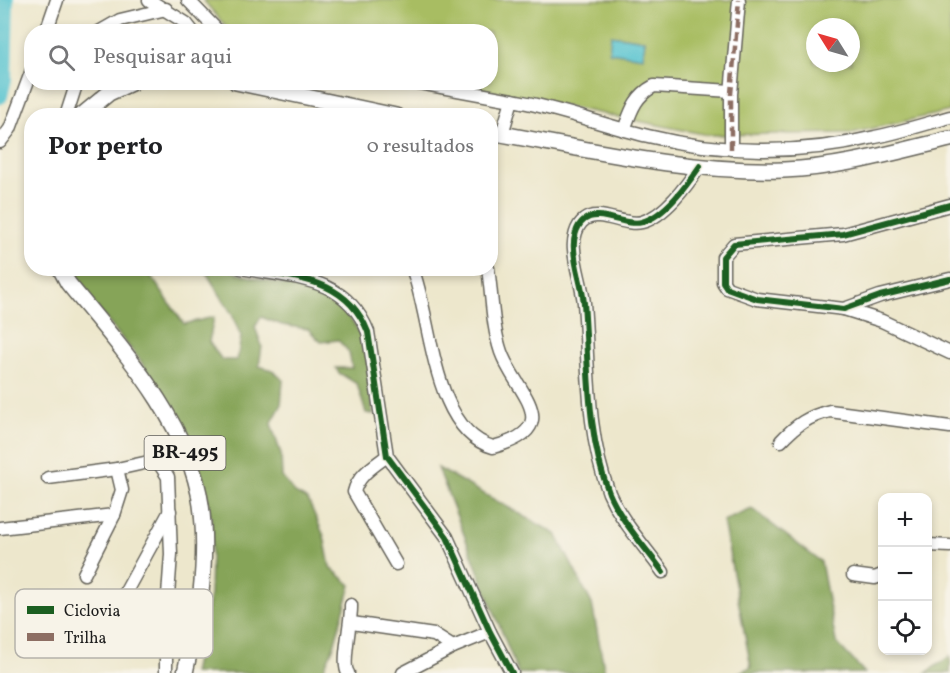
<!DOCTYPE html>
<html lang="pt">
<head>
<meta charset="utf-8">
<style>
	:root { --surface:#fff; --page:#f2f2f2; --text:#202124; --muted:#757577; --line:#e0e0e0 }
	body { margin:0; font-family:Vollkorn,serif; background:var(--page); color:var(--text) }
	.controls { position:absolute; right:18px; bottom:18px; display:grid; overflow:hidden; border-radius:12px; box-shadow:0 3px 9px #0003 }
	.controls button { width:54px; height:54px; display:grid; place-items:center; padding:0; border:0; border-bottom:2px solid var(--line); background:var(--surface); color:var(--text); font:30px sans-serif }
	.compass { position:absolute; left:806px; top:18px; width:54px; height:54px; border-radius:50%; background:var(--surface); box-shadow:0 3px 9px #0003; rotate:307deg }
	.list { margin:0; padding:0; list-style:none }
	h2 { display:flex; justify-content:space-between; align-items:center; height:78px; margin:0; padding:0 24px; font-size:26px }
	h2 small { font-size:20px; font-weight:400; color:var(--muted) }
	.icon { flex:none; width:33px; height:33px; fill:none; stroke:currentColor; stroke-width:2; stroke-linecap:round; stroke-linejoin:round }
	.map { position:relative; flex:none; width:950px; height:673px; overflow:hidden }
	.search { position:absolute; background:var(--surface); box-shadow:0 3px 9px #0003; left:24px; top:24px; width:474px; height:66px; display:flex; align-items:center; gap:15px; box-sizing:border-box; padding:0 21px; border-radius:24px; color:var(--muted); font-size:22px }
	.panel { position:absolute; background:var(--surface); box-shadow:0 3px 9px #0003; left:24px; top:108px; width:474px; height:168px; border-radius:24px }
	.map>svg:first-child { display:block }
	.green { fill:#a8bd62; stroke:#626c3f; stroke-width:1.5; fill-rule:evenodd }
	.forest { fill:#86a458; stroke:#51603a; stroke-width:1.5 }
	.water { fill:#58c4d0; stroke:#3a7076; stroke-width:1.5 }
	.lines { fill:none; stroke-linecap:round; stroke-linejoin:round }
	.river { stroke:#58c4d0; stroke-width:16 }
	.minor-casing { stroke:#65635a; stroke-width:15 }
	.major-casing { stroke:#65635a; stroke-width:18 }
	.minor { stroke:#fff; stroke-width:12 }
	.major { stroke:#fff; stroke-width:15 }
	.quiet { stroke:#8d6e63; stroke-width:4.5; stroke-dasharray:9 4.5; stroke-linecap:butt }
	.cycleway-casing { stroke:#f7f3e8; stroke-width:10 }
	.cycleway { stroke:#1b5e20; stroke-width:6 }
	.labels { text-anchor:middle; dominant-baseline:central; stroke-width:4.5; stroke-linejoin:round; paint-order:stroke }
	.shield { fill:#f7f3e8; stroke:#5e5c59; stroke-width:1.5 }
	.shield-label { font-size:20px; font-weight:bold; fill:#1c1c1c }
	.key { fill:#f7f3e8; stroke:#b5b2ab; stroke-width:1.5 }
	.key-label { font-size:16px; fill:#1c1c1c }
</style>
</head>
<body>
<div class="map">
<svg width="950" height="673" viewBox="0 0 950 673">
	<rect width="100%" height="100%" fill="#f7f3e8"/>
	<filter id="ink" filterUnits="userSpaceOnUse"><feTurbulence type="fractalNoise" baseFrequency=".0167" numOctaves="2"/><feDisplacementMap in="SourceGraphic" scale="12" xChannelSelector="R" yChannelSelector="G"/><feConvolveMatrix kernelMatrix="1 2 1 2 8 2 1 2 1" color-interpolation-filters="sRGB"/></filter>
	<filter id="wash" filterUnits="userSpaceOnUse"><feTurbulence type="fractalNoise" baseFrequency=".008" numOctaves="4" result="noise"/><feDisplacementMap in="SourceGraphic" scale="24" xChannelSelector="R" yChannelSelector="G"/><feGaussianBlur stdDeviation="1.35" result="paint"/><feColorMatrix in="noise" values="0 0 0 0 0 0 0 0 0 0 0 0 0 0 0 0 0 1.4 0 .05"/><feComposite in="paint" operator="in"/></filter>
	<g filter="url(#wash)">
		<rect width="100%" height="100%" fill="#ede7cc"/>
		<!-- green -->
		<path class="green" d="M203,0H950V111L852,133L708,135L449,83L490,82V32L230,31ZM815,27H851V63H815Z"/>
		<!-- forest -->
		<g class="forest">
			<path d="M68,269H146L184,324L214,317L209,342L222,360H237L241,337L232,314L204,269H229L239,274C282,285 336,289 359,332C370,352 371,391 373,414L366,413L357,384L339,373L336,368H352L349,352L338,340L321,342L308,329L282,325L261,317L255,327L262,346L259,366L272,370L283,380L281,406L271,424L281,454L282,477L295,493L308,500L324,536L330,567L351,585L334,646L322,673H193L210,595L212,525L203,479L174,416L140,360L80,288Z"/>
			<path d="M438,468L556,534L592,604L605,673H518Z"/>
			<path d="M752,509L821,562L836,642L865,673H738L751,667L723,521Z"/>
			<path d="M950,656V673H926Z"/>
		</g>
		<!-- water -->
		<path class="water" d="M611,35L645,40L643,57L609,52Z"/>
		<g class="lines">
			<!-- river -->
			<path class="river" d="M0,96L4,79L6,0"/>
		</g>
	</g>
	<g filter="url(#ink)">
		<g class="lines">
			<defs>
				<g id="minor">
					<path d="M149,0L186,23L193,32"/>
					<path d="M188,0L219,32"/>
					<path d="M46,32L57,0"/>
					<path d="M99,32L120,20L166,9"/>
					<path d="M414,82L512,100"/>
					<path d="M66,116L77,82"/>
					<path d="M624,130C631,111 635,96 654,86L731,91"/>
					<path d="M502,134L512,100C559,108 602,125 648,136C721,154 802,155 875,137C900,132 925,124 950,117"/>
					<path d="M0,142L10,129L32,70"/>
					<path d="M731,149V94L739,0"/>
					<path d="M950,205L843,234L734,244L723,257V282L727,288L757,299L844,309L880,296L950,279"/>
					<path d="M241,268C293,278 346,276 368,332L387,456L447,537L490,632L512,673"/>
					<path d="M412,268C432,318 432,430 493,447C568,427 515,392 501,352C492,326 492,295 488,268"/>
					<path d="M844,309L882,321L950,353"/>
					<path d="M781,441C796,425 809,416 830,411L950,427"/>
					<path d="M387,456C374,466 358,475 354,492L396,564"/>
					<path d="M48,478L117,469"/>
					<path d="M0,528L114,515"/>
					<path d="M928,545L950,546"/>
					<path d="M663,572C645,547 621,521 609,493C586,433 589,366 584,303C582,285 575,267 574,249C573,240 576,226 584,220C599,208 624,227 642,222C665,216 687,185 700,166"/>
					<path d="M84,574L114,515L122,490L117,469L153,461L159,463L168,477L171,554L166,623V673"/>
					<path d="M853,575L875,578L882,575"/>
					<path d="M352,623L434,635L453,647"/>
					<path d="M106,628L170,511"/>
					<path d="M348,673C341,664 352,620 351,605"/>
					<path d="M403,673L453,647L490,632"/>
				</g>
				<g id="major">
					<path d="M236,82L396,116"/>
					<path d="M81,116L109,93L133,82"/>
					<path d="M490,132C587,149 686,173 784,170C840,168 896,152 950,139"/>
					<path d="M60,268L68,283C119,346 189,421 201,505C205,533 204,564 201,592C199,619 190,646 185,673"/>
				</g>
			</defs>
			<!-- minor casing -->
			<use href="#minor" class="minor-casing"/>
			<!-- major casing -->
			<use href="#major" class="major-casing"/>
			<!-- minor -->
			<use href="#minor" class="minor"/>
			<!-- major -->
			<use href="#major" class="major"/>
			<!-- quiet -->
			<path class="quiet" d="M731,149V94L739,0"/>
			<defs>
				<g id="cycleway">
					<path d="M950,205L843,234L734,244L723,257V282L727,288L757,299L844,309L880,296L950,279"/>
					<path d="M241,268C293,278 346,276 368,332L387,456L447,537L490,632L512,673"/>
					<path d="M663,572C645,547 621,521 609,493C586,433 589,366 584,303C582,285 575,267 574,249C573,240 576,226 584,220C599,208 624,227 642,222C665,216 687,185 700,166"/>
				</g>
			</defs>
			<!-- cycleway casing -->
			<use href="#cycleway" class="cycleway-casing"/>
			<!-- cycleway -->
			<use href="#cycleway" class="cycleway"/>
		</g>
	</g>
	<g class="labels">
		<!-- shield labels -->
		<rect class="shield" x="144.5" y="436" width="81" height="34" rx="4.5"/>
		<g class="shield-label">
			<text x="185" y="453">BR-495</text>
		</g>
	</g>
	<!-- legend -->
	<rect x="15" y="589" width="198" height="69" rx="9" class="key"/>
	<rect x="27" y="606" width="27" height="8" fill="#1b5e20"/>
	<rect x="27" y="633" width="27" height="8" fill="#8d6e63"/>
	<g class="key-label">
		<text x="64" y="616">Ciclovia</text>
		<text x="64" y="643">Trilha</text>
	</g>
</svg>
<div class="controls">
<button>+</button>
<button>−</button>
<button><svg class="icon" aria-label="locate" viewBox="0 0 24 24"><circle cx="12" cy="12" r="6"/><path d="M12 2v4M12 18v4M2 12h4M18 12h4"/></svg></button>
</div>
<svg class="compass" viewBox="-18 -18 36 36"><path d="M0-13l5 13h-10z" fill="#e53935"/><path d="M0 13l5-13h-10z" fill="#757577"/></svg>
<div class="search"><svg class="icon" aria-label="search" viewBox="0 0 24 24"><circle cx="10" cy="10" r="6"/><path d="M15 15l6 6"/></svg>Pesquisar aqui</div>
<section class="panel">
<h2>Por perto<small>0 resultados</small></h2>
<ul class="list">
</ul>
</section>
</div>
</body>
</html>
